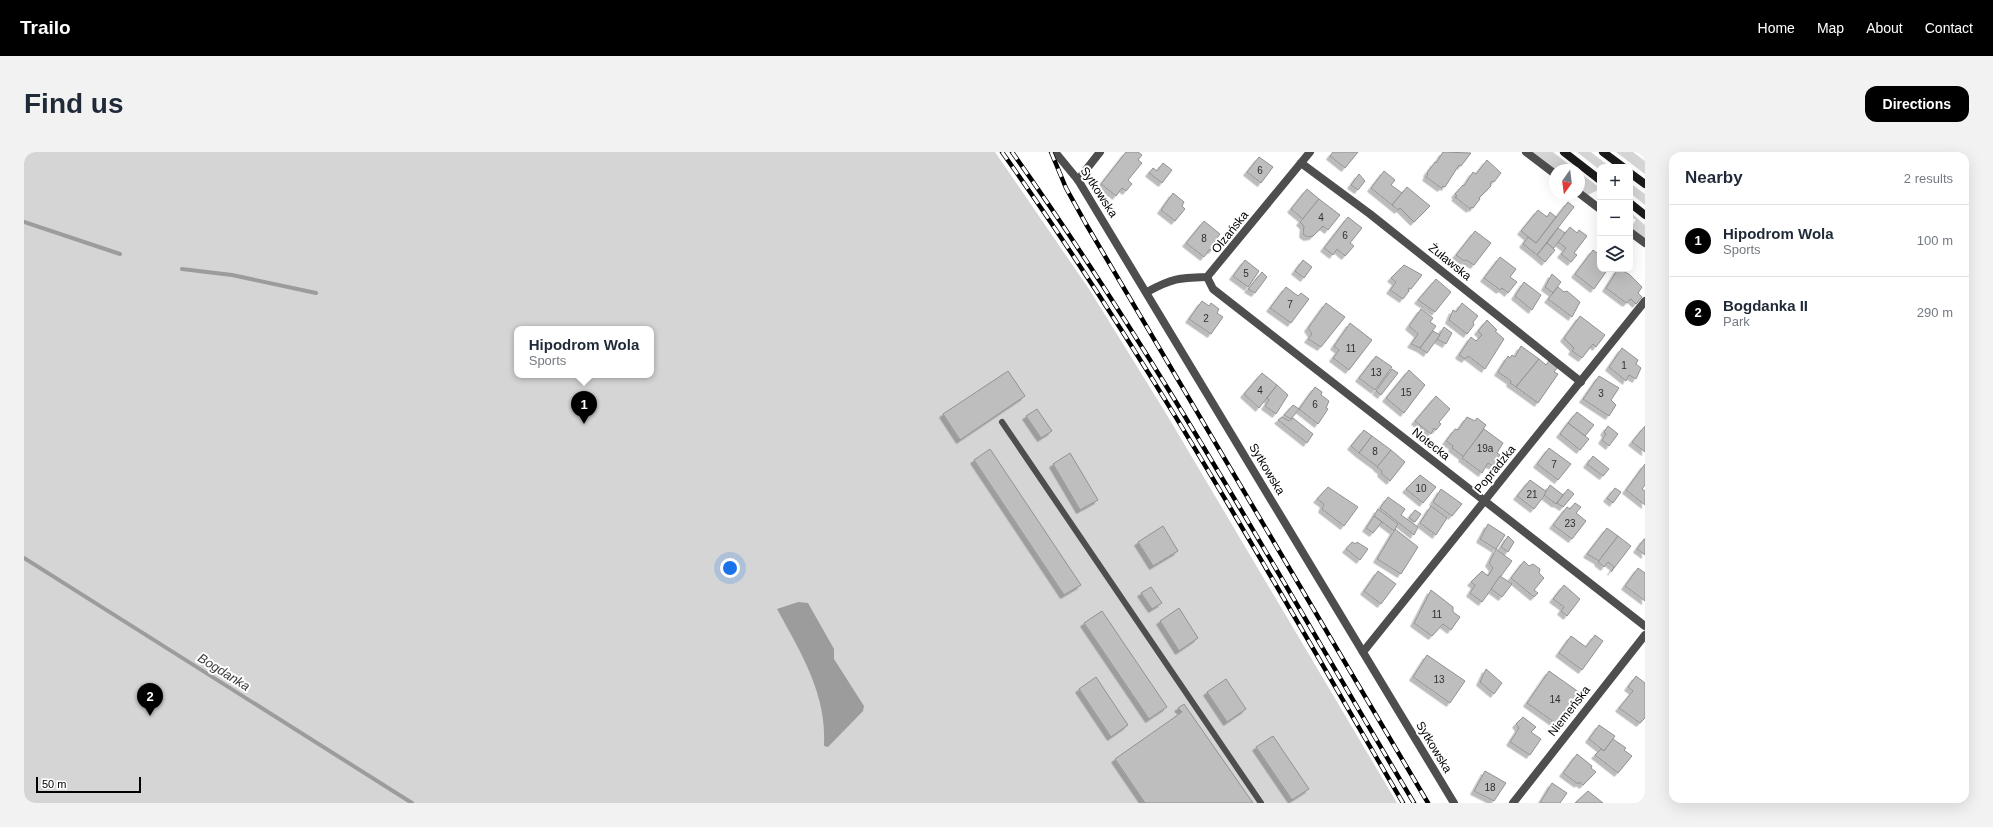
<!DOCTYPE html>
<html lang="en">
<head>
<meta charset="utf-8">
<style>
	:root { --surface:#fff; --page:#f2f2f3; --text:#1f2937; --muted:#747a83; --line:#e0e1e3; --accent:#000 }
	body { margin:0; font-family:Helvetica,sans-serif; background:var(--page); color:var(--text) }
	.controls { position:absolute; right:12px; top:12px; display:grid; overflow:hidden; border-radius:8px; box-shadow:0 4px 16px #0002 }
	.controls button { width:36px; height:36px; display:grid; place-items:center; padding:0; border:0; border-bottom:1px solid var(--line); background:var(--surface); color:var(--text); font:20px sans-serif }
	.compass { position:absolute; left:1525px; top:12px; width:36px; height:36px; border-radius:50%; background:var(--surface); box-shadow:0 4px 16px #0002; rotate:194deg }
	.scale { position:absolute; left:12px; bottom:10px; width:105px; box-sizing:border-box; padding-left:4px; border:2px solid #000; border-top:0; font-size:11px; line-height:14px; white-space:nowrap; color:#000; -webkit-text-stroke:3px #fff; paint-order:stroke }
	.you { position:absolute; left:706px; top:416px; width:14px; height:14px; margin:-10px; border:3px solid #fff; border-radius:50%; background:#1a73e8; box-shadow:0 0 0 6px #1a73e833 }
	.badge { display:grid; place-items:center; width:26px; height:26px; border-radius:50%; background:var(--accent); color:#fff; font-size:13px; font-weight:700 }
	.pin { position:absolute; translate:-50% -33px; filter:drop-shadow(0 1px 2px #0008) }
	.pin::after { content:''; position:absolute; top:21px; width:14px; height:12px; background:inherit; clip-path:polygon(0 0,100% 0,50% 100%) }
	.popup { position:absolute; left:490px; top:174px; width:140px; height:52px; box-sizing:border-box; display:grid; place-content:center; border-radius:8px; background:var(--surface); filter:drop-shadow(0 1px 3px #0005); font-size:13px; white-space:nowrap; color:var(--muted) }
	.popup b { font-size:15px; color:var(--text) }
	.popup::after { content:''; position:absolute; left:50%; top:100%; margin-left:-8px; border:8px solid transparent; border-top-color:var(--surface) }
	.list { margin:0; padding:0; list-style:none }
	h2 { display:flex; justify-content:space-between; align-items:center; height:52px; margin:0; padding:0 16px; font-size:17px }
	h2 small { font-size:13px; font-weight:400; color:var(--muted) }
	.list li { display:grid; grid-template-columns:26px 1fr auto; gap:12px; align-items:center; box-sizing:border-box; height:72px; padding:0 16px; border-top:1px solid var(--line) }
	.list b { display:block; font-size:15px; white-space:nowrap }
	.list p { margin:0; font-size:13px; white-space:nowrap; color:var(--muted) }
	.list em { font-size:13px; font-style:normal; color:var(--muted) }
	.icon { flex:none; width:22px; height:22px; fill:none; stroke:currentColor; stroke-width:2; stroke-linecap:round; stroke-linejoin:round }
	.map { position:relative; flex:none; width:1621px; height:651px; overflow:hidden; border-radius:12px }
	header { display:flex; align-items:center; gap:24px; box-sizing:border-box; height:56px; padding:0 20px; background:var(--accent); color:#fff }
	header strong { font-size:19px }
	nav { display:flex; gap:22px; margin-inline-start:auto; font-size:14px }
	.intro { display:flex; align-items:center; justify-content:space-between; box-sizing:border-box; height:96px; padding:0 24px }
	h1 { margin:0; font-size:28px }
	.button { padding:10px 18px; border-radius:12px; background:var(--accent); color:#fff; font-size:14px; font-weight:700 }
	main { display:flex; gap:24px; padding:0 24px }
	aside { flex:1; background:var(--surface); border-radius:12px; box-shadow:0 4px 16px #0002 }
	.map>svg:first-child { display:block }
	.green { fill:#d5d5d5; fill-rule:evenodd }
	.water { fill:#9c9c9c }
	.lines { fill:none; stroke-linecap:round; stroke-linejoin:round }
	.stream { stroke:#9c9c9c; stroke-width:4 }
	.building { fill:#bebebe; stroke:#929292; filter:url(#shadow) }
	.lane { stroke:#4e4e4e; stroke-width:6 }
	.street { stroke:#4e4e4e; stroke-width:8 }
	.secondary { stroke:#1b1b1b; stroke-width:8 }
	.rail-casing { stroke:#000; stroke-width:4.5 }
	.rail { stroke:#fff; stroke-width:3; stroke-dasharray:9; stroke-linecap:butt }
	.labels { text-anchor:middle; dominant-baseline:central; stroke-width:4; stroke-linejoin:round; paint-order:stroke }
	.number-label { font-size:10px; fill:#303030 }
	.street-label { font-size:12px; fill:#000; stroke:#fff }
	.water-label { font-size:13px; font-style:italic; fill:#3d3d3d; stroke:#fff }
</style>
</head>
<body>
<header>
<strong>Trailo</strong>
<nav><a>Home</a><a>Map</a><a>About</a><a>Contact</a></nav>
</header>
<div class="intro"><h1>Find us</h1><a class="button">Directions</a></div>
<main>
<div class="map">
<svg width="1621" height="651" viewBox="0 0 1621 651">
	<defs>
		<filter id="shadow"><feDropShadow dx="-3.5" dy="3.5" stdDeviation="0" flood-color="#0004"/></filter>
	</defs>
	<rect width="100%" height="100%" fill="#fff"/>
	<!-- green -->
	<g class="green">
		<path d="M0,0H971L1065,137L1143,263L1373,651H0ZM493,177H627V223H493Z"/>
		<path d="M1508,0H1529L1552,18H1532Z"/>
		<path d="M1553,0H1567L1586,15H1576V18Z"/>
		<path d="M1592,0H1609L1621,9V22Z"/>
		<path d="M1555,20L1576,36V40L1574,38L1564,43L1555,36Z"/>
		<path d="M1606,31L1621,42V53L1606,41Z"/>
		<path d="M1606,60L1621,73V88L1606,76L1612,68L1606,64Z"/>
	</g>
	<!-- water -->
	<path class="water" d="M774,450L784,451L810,497V507L840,554L839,559L804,595L800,594C803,542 777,501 753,457Z"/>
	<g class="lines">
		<!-- stream -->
		<g class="stream">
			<path d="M0,70L96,102"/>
			<path d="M158,117L208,123L292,141"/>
			<path d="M0,406L388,651"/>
		</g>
	</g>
	<!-- building -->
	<g class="building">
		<path d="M1102,0H1114L1118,3L1114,8L1118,11L1104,28L1108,32L1102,39L1098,36L1092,44L1077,32Z"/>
		<path d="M1309,0H1334L1321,16L1306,4Z"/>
		<path d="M1419,0L1447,1L1437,14L1435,13L1421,35L1419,34L1417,36L1402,25L1404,22L1403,21L1411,10L1412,11Z"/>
		<path d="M1235,5L1249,15L1237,31L1223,20Z"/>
		<path d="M1463,8L1477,21L1470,30L1468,29L1466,32L1467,34L1455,46L1456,47L1449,56L1447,55L1446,57L1431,45L1433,44L1431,42L1439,33L1440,34L1449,20L1452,22Z"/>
		<path d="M1139,11L1148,18L1138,31L1125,21L1129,16L1133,19Z"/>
		<path d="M1360,19L1371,28L1367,33L1378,41L1368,53L1347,36Z"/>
		<path d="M1335,22L1341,29L1334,38L1327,33Z"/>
		<path d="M1383,35L1406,54L1390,70L1376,56L1374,58L1368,53Z"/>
		<path d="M1283,37L1295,47L1279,67L1267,57Z"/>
		<path d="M1149,41L1160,50L1158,54L1161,57L1151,69L1137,58Z"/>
		<path d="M1295,47L1316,63L1304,78L1299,74L1289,84L1283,85L1279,82L1280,74L1276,70Z"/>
		<path d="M1544,50L1550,55L1513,103L1499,92L1504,85L1512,91Z"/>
		<path d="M1514,58L1523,65L1526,60L1532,65L1512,91L1497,79Z"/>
		<path d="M1324,65L1338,76L1326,91L1330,94L1321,104L1313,97L1309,103L1300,96Z"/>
		<path d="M1180,69L1196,82L1191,89L1193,92L1188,98H1185L1180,105L1162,91Z"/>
		<path d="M1546,75L1553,81L1555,78L1563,84L1550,101L1553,103L1547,110L1537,102L1542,96L1534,90Z"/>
		<path d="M1534,76L1541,81L1529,97L1523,91Z"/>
		<path d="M1451,79L1467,91L1450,113L1442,108L1440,109L1432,103Z"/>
		<path d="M1523,91L1531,98L1521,110L1513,103Z"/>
		<path d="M1569,98L1576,103V117H1584L1570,137L1551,122Z"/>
		<path d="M1476,105L1492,117L1486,125L1493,130L1484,141L1478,136L1476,138L1460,126Z"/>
		<path d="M1221,108L1235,119L1224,135L1209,124Z"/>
		<path d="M1279,108L1288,115L1280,126L1271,119Z"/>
		<path d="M1380,113L1398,123L1387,137L1385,136L1384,138L1385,139L1379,147L1366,138L1372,130L1367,126Z"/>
		<path d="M1594,117L1605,122L1618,135L1614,141L1618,145L1612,152L1607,147L1602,151L1582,136Z"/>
		<path d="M1238,120L1243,125L1231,141L1224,137Z"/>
		<path d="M1528,122L1537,130L1529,141L1521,135Z"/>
		<path d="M1412,127L1427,140L1411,160L1394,148Z"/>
		<path d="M1500,130L1517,143L1508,158L1491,144Z"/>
		<path d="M1262,135L1274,144L1277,141L1285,147L1267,171L1246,156Z"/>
		<path d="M1534,135L1540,140L1543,139L1556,150L1548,165L1524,147Z"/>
		<path d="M1178,149L1185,154L1187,151L1195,157L1193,161L1199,165L1187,182L1165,167Z"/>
		<path d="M1302,151L1321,165L1297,195L1284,187L1288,182L1284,176Z"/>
		<path d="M1438,151L1454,164L1449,170L1450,173L1443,182L1425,168L1429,158L1432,160Z"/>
		<path d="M1397,157L1409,166L1406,170L1412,174L1396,196L1387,192L1394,182L1385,174Z"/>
		<path d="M1556,164L1581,183L1572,195L1569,192L1558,206L1548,199L1550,196L1540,186Z"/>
		<path d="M1463,168L1473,178L1471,179L1480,187L1461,217L1444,204L1441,207L1435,203L1447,185L1452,189L1458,183L1454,179Z"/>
		<path d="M1326,171L1348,188L1325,218L1309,206L1315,198L1310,194Z"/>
		<path d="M1420,175L1428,181L1422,192L1413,187Z"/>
		<path d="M1409,179L1416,183L1403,201L1396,196Z"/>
		<path d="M1497,194L1515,207L1492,235L1486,231L1487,229L1474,220L1484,204L1486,206L1488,203L1491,205Z"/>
		<path d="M1598,196L1614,208L1612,212L1617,216L1612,227L1605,223L1602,229L1585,215Z"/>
		<path d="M1352,204L1368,215L1351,238L1335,226Z"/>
		<path d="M1515,207L1522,213L1525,209L1533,216L1530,220L1534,222L1514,251L1492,235Z"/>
		<path d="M1368,217L1374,221L1357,243L1352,239Z"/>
		<path d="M1385,218L1401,233L1380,261L1362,246Z"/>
		<path d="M984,219L1001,244L936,288L919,262Z"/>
		<path d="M1238,221L1253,233L1235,256L1220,242Z"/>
		<path d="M1575,224L1595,236L1587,248L1592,253L1585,264L1559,247Z"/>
		<path d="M1253,233L1264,243L1252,262L1241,254L1245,248L1243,246Z"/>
		<path d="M1291,235L1298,240L1297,243L1305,249L1302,256L1304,257L1294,272L1275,257Z"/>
		<path d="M1412,244L1426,257L1415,270L1417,272L1412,278L1410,276L1407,282L1391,269Z"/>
		<path d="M1269,253L1275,257L1267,267L1260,263Z"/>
		<path d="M1013,257L1028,279L1017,286L1002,264Z"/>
		<path d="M1553,260L1570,273L1561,284L1544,271Z"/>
		<path d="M1258,265L1265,269L1269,266L1289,282L1283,291L1254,268Z"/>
		<path d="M1443,265L1451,269L1453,266L1462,273L1440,305L1428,296L1429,294L1422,289L1431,277L1434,278Z"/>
		<path d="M1544,271L1565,287L1556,298L1536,282Z"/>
		<path d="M1584,274L1594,282L1585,294L1578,288L1582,282L1580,280Z"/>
		<path d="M1621,274V300L1608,290Z"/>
		<path d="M1460,277L1479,291L1473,301L1476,303L1469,314L1464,311L1458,321L1438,306Z"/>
		<path d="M1340,278L1348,284L1335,301L1327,294Z"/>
		<path d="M1348,284L1367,298L1354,315L1335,301Z"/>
		<path d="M1525,296L1547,312L1534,328L1513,312Z"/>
		<path d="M966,297L1057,433L1040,443L950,308Z"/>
		<path d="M1367,298L1381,310L1366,329L1357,321L1358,319L1353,315Z"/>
		<path d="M1046,301L1074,348L1056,358L1029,312Z"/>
		<path d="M1569,304L1585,317L1579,324L1563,312Z"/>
		<path d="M1621,312V333L1618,337L1621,339V353L1602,338Z"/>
		<path d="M1396,323L1412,335L1399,351L1382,337Z"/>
		<path d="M1506,328L1523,340L1510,357L1493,344Z"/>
		<path d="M1526,333L1539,343L1532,352L1520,343Z"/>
		<path d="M1304,335L1334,355L1320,374L1298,357L1300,352L1293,347Z"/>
		<path d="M1591,336L1597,340L1589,351L1583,346Z"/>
		<path d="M1417,337L1438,352L1428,364L1409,350Z"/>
		<path d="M1544,337L1550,342L1539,355L1533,351Z"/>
		<path d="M1364,345L1381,357L1377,363L1394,375L1390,383L1356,356Z"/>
		<path d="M1551,351L1557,355L1552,361L1562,369L1548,387L1529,373L1543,355L1546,357Z"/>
		<path d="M1407,354L1423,366L1412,383L1396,371Z"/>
		<path d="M1354,357L1374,372L1370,379L1350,364Z"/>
		<path d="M1391,358L1397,362L1391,370L1385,366Z"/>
		<path d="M1350,364L1358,370L1349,381L1342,376Z"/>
		<path d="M1464,372L1481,383L1472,397L1456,387Z"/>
		<path d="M1139,374L1154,399L1129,414L1114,390Z"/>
		<path d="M1583,376L1594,384L1575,409L1563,402Z"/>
		<path d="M1371,377L1394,395L1377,422L1353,407Z"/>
		<path d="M1484,384L1490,390L1484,400L1477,395Z"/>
		<path d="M1594,384L1607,394L1587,420L1590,415L1584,410L1580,415L1574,410Z"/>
		<path d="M1620,387H1621V403L1613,397Z"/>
		<path d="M1328,390L1332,392L1333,390L1344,397L1336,408L1322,397Z"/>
		<path d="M1472,397L1488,409L1458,450L1446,441L1451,433L1447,430L1458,419L1464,424L1469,416L1465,411Z"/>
		<path d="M1500,409L1505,414L1509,412L1516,417L1515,421L1520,426L1510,438L1514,441L1510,445L1487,426Z"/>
		<path d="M1614,416L1621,421V449L1601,434Z"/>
		<path d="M1354,419L1372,432L1357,452L1340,439Z"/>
		<path d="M1476,424L1488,432L1478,445L1467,437Z"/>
		<path d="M1540,433L1556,447L1543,464L1537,459L1540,455L1529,447Z"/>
		<path d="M1127,435L1138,451L1128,457L1117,441Z"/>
		<path d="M1407,438L1429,455V460L1436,465L1427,478L1419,472L1408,484L1390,471Z"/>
		<path d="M1155,456L1174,486L1155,499L1136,469Z"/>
		<path d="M1078,459L1143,555L1125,567L1060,471Z"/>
		<path d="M1571,483L1579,489L1558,518L1535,501L1547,484L1562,495Z"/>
		<path d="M1403,503L1441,529L1426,551L1389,525Z"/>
		<path d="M1462,517L1478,531L1470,542L1456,530Z"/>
		<path d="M1525,519L1559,543L1537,575L1503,551Z"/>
		<path d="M1612,524L1621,531V566L1616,571L1595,556L1609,539L1604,535Z"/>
		<path d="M1072,525L1104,573L1087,585L1055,537Z"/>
		<path d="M1202,527L1222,557L1203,570L1183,540Z"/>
		<path d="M1160,552L1229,651H1121L1091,607L1158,560L1154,556Z"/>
		<path d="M1499,565L1512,575L1507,580L1517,587L1506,603L1486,590L1495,576L1492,572Z"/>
		<path d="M1575,573L1591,584L1580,599L1565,587Z"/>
		<path d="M1249,584L1285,637L1268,648L1232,595Z"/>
		<path d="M1589,587L1602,596L1600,598L1608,604L1594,621L1571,603L1577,597L1580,599Z"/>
		<path d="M1553,602L1568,614L1567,616L1572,620L1559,633L1555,630L1554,632L1539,621Z"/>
		<path d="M1461,619L1482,631L1470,649L1450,639Z"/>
		<path d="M1528,631L1543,641L1536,651H1516Z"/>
		<path d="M1564,639L1579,651H1551Z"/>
	</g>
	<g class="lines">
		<!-- lane -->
		<g class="lane">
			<path d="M1620,0L1621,1"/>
			<path d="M978,270L1237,651"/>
		</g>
		<!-- street -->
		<g class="street">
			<path d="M1031,0L1054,28L1430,651"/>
			<path d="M1502,0L1531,22"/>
			<path d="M1277,11L1346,62L1557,230"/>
			<path d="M1054,28L1076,0"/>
			<path d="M1555,41L1576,57"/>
			<path d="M1606,80L1621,91"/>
			<path d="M1183,125L1189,137L1621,474"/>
			<path d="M1123,140C1149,126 1155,126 1183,125L1286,0"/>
			<path d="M1339,500L1621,149"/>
			<path d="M1489,651L1621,483"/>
		</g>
		<!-- secondary -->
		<g class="secondary">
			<path d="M1540,0L1576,28"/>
			<path d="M1579,0L1599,15"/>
			<path d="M1606,21L1621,32"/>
			<path d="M1606,51L1621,63"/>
		</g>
		<defs>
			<g id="rail">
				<path d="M978,0C1126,208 1250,431 1379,651"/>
				<path d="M988,0C1136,208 1259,432 1390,651"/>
				<path d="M1027,0L1042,36L1062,72L1404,651"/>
			</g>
		</defs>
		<!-- rail casing -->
		<use href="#rail" class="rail-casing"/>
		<!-- rail -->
		<use href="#rail" class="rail"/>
	</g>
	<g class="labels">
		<!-- number labels -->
		<g class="number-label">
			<text x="1236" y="18">6</text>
			<text x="1297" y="65">4</text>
			<text x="1321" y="83">6</text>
			<text x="1180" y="86">8</text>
			<text x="1222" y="121">5</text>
			<text x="1266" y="152">7</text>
			<text x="1182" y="166">2</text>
			<text x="1327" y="196">11</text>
			<text x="1600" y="213">1</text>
			<text x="1352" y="220">13</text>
			<text x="1236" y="238">4</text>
			<text x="1382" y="240">15</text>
			<text x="1577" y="241">3</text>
			<text x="1291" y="252">6</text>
			<text x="1461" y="296">19a</text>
			<text x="1351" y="299">8</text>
			<text x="1530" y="312">7</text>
			<text x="1397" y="336">10</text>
			<text x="1508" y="342">21</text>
			<text x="1546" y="371">23</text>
			<text x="1413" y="462">11</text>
			<text x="1415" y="527">13</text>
			<text x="1531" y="547">14</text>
			<text x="1466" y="635">18</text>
		</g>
		<!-- street labels -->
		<g class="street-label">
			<text transform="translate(1075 40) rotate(57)">Sytkowska</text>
			<text transform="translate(1206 80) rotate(-51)">Olzańska</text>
			<text transform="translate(1426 110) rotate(39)">Żuławska</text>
			<text transform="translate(1407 292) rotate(38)">Notecka</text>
			<text transform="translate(1243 317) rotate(59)">Sytkowska</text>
			<text transform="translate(1471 317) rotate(-51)">Popradzka</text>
			<text transform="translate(1545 559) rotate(-52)">Niemeńska</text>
			<text transform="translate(1410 595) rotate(59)">Sytkowska</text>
		</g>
		<!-- water labels -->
		<g class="water-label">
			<text transform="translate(200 520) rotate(32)">Bogdanka</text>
		</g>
	</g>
</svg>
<div class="controls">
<button>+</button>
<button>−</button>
<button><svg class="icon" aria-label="layers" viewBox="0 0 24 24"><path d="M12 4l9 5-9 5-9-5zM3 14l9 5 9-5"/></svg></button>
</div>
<svg class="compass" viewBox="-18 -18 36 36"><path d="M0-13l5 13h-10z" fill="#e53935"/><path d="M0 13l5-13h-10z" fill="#747a83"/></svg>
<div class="scale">50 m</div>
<div class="you"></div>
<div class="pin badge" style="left:560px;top:272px">1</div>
<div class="popup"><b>Hipodrom Wola</b>Sports</div>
<div class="pin badge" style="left:126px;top:564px">2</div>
</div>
<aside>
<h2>Nearby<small>2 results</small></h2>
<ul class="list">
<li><span class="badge">1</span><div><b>Hipodrom Wola</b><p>Sports</p></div><em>100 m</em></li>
<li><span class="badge">2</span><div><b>Bogdanka II</b><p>Park</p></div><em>290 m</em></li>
</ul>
</aside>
</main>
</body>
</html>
